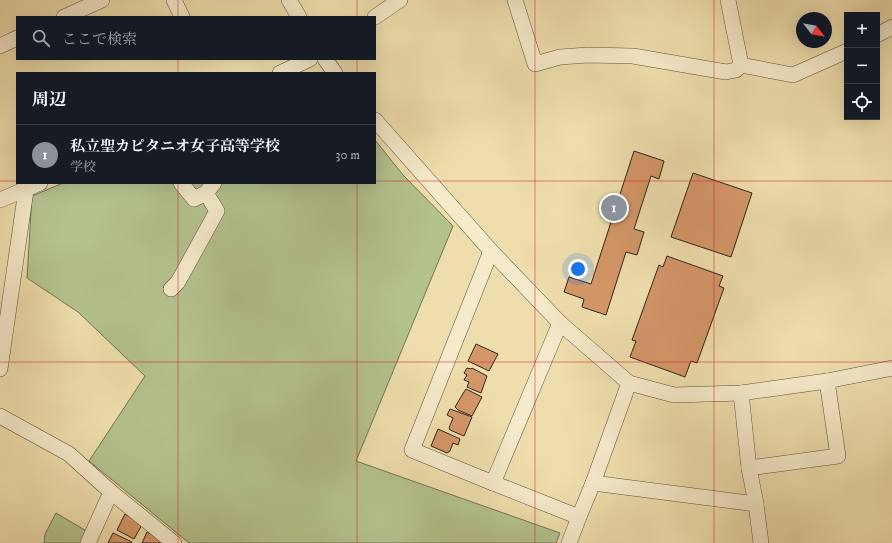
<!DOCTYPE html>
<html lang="ja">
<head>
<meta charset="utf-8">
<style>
	:root { --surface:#171b24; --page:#242831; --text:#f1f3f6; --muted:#9ea1a6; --line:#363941; --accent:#8c9099 }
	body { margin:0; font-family:"IM FELL DW Pica","Noto Serif JP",serif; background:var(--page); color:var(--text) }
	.controls { position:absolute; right:12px; top:12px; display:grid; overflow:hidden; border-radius:0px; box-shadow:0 4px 16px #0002 }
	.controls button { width:36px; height:36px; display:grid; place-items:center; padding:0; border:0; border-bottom:1px solid var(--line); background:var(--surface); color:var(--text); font:20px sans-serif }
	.compass { position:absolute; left:796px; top:12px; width:36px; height:36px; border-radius:50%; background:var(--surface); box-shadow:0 4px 16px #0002; rotate:121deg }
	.you { position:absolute; left:578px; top:269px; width:14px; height:14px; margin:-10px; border:3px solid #fff; border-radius:50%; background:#1a73e8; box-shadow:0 0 0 6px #1a73e833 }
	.badge { display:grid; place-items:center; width:26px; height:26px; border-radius:50%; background:var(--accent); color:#fff; font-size:13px; font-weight:700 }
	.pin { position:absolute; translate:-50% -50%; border:2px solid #fff; box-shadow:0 1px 4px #0006 }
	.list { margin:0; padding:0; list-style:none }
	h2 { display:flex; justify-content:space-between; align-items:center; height:52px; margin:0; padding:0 16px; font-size:17px }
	h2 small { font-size:13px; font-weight:400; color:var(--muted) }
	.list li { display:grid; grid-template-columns:26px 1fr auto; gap:12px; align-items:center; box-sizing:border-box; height:60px; padding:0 16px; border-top:1px solid var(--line) }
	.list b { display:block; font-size:15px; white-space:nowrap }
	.list p { margin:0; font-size:13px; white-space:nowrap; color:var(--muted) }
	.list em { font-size:13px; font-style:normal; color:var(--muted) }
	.icon { flex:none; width:22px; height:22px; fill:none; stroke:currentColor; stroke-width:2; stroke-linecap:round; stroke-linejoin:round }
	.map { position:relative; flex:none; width:892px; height:543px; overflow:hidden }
	.search { position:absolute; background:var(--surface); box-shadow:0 4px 16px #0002; left:16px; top:16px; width:360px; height:44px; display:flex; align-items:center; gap:10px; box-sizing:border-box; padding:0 14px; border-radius:0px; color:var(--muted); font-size:15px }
	.panel { position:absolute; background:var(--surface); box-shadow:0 4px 16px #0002; left:16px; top:72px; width:360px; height:112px; border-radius:0px }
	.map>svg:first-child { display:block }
	.green { fill:#b4c28e; stroke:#737356 }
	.building { fill:#d49768; stroke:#32241e }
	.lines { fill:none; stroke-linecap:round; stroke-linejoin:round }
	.minor-casing { stroke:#615242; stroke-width:16 }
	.minor { stroke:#f5eaca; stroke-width:15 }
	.grid { fill:none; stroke:#d62828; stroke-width:1; stroke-opacity:0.55 }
</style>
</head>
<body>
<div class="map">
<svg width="892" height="543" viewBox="0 0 892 543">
	<rect width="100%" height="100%" fill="#efdead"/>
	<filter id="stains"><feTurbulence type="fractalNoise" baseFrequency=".005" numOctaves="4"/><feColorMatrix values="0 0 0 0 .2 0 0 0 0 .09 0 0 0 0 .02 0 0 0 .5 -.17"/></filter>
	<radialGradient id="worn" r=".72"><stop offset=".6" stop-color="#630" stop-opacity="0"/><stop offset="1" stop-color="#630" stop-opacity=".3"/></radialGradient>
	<!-- green -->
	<g class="green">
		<path d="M375,140L403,175L453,226L356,461L560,533L556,543H189L89,461L145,376L78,312L27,278L32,196L63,183H375Z"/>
		<path d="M56,513L88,532L83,543H44L45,534Z"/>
	</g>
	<!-- building -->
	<g class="building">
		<path d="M634,151L664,161L659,179L651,176L634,229L644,232L637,255L626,252L606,315L582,307L584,299L564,292L569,277L591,284Z"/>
		<path d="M693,173L752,193L731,257L671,237Z"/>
		<path d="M667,256L723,276L719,286L724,288L697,363L691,361L685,377L630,357L636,341L632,340L659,265L663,267Z"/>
		<path d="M476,344L498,354L489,371L468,361Z"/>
		<path d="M467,368L471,369L472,368L487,376L481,393L467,387L469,382L464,380L467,375L464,373Z"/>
		<path d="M466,389L482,397L472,416L458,410L455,407L464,392Z"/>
		<path d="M450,409L472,417L464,436L450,430L449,428L453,418L447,415Z"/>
		<path d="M438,429L460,439L458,445L453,443L450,451L447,453L431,446Z"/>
		<path d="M125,514L143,523L134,539L117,530Z"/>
		<path d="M147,532L165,541L164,543H142Z"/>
		<path d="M113,533L132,542L131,543H108Z"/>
	</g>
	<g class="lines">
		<defs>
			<g id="minor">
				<path d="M174,0L182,17"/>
				<path d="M289,0L299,17"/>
				<path d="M515,0L535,64L560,57L588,55L633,56L726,72L736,70L741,65L793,75L847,51"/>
				<path d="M728,0L741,65"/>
				<path d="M64,17L102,0"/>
				<path d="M375,17L400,0"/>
				<path d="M877,35L892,27"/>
				<path d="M0,46L17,38"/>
				<path d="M325,59L335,73"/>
				<path d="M280,73L310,59"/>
				<path d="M375,120L491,251L560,323L629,383L674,395L741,393L827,381L892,368"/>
				<path d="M181,183L194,199L206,193L214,183"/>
				<path d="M0,200L40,183"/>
				<path d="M491,251L412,450L493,483L579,517"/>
				<path d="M171,289L178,282L217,211L206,193"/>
				<path d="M0,369L26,190"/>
				<path d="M741,393L749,468L756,504L761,543"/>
				<path d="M0,416L69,454L111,492L174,543"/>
				<path d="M749,468L838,456L827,381"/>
				<path d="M493,483L560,323"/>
				<path d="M593,483L756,504"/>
				<path d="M88,543L111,492"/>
				<path d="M569,543L579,517L593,483L629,383"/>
			</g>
		</defs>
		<!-- minor casing -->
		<use href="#minor" class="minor-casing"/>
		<!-- minor -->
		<use href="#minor" class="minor"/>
	</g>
	<!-- grid -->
	<path class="grid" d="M178,0V17M357,0V17M535,0V543M714,0V543M178,59V73M357,59V73M0,181H17M375,181H892M178,183V543M357,183V543M0,362H892"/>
	<rect width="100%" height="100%" filter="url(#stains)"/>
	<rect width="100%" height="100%" fill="url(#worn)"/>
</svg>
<div class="controls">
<button>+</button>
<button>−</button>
<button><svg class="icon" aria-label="locate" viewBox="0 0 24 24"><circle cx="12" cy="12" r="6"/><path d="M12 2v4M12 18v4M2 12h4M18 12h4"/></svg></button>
</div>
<svg class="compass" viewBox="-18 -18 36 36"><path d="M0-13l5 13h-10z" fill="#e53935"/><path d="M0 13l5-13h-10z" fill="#9ea1a6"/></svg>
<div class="you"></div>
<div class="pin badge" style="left:614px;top:208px">1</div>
<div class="search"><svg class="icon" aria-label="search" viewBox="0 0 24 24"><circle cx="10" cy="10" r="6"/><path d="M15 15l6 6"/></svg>ここで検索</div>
<section class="panel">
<h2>周辺<small></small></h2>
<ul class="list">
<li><span class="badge">1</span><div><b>私立聖カピタニオ女子高等学校</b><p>学校</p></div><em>30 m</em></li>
</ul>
</section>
</div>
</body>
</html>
